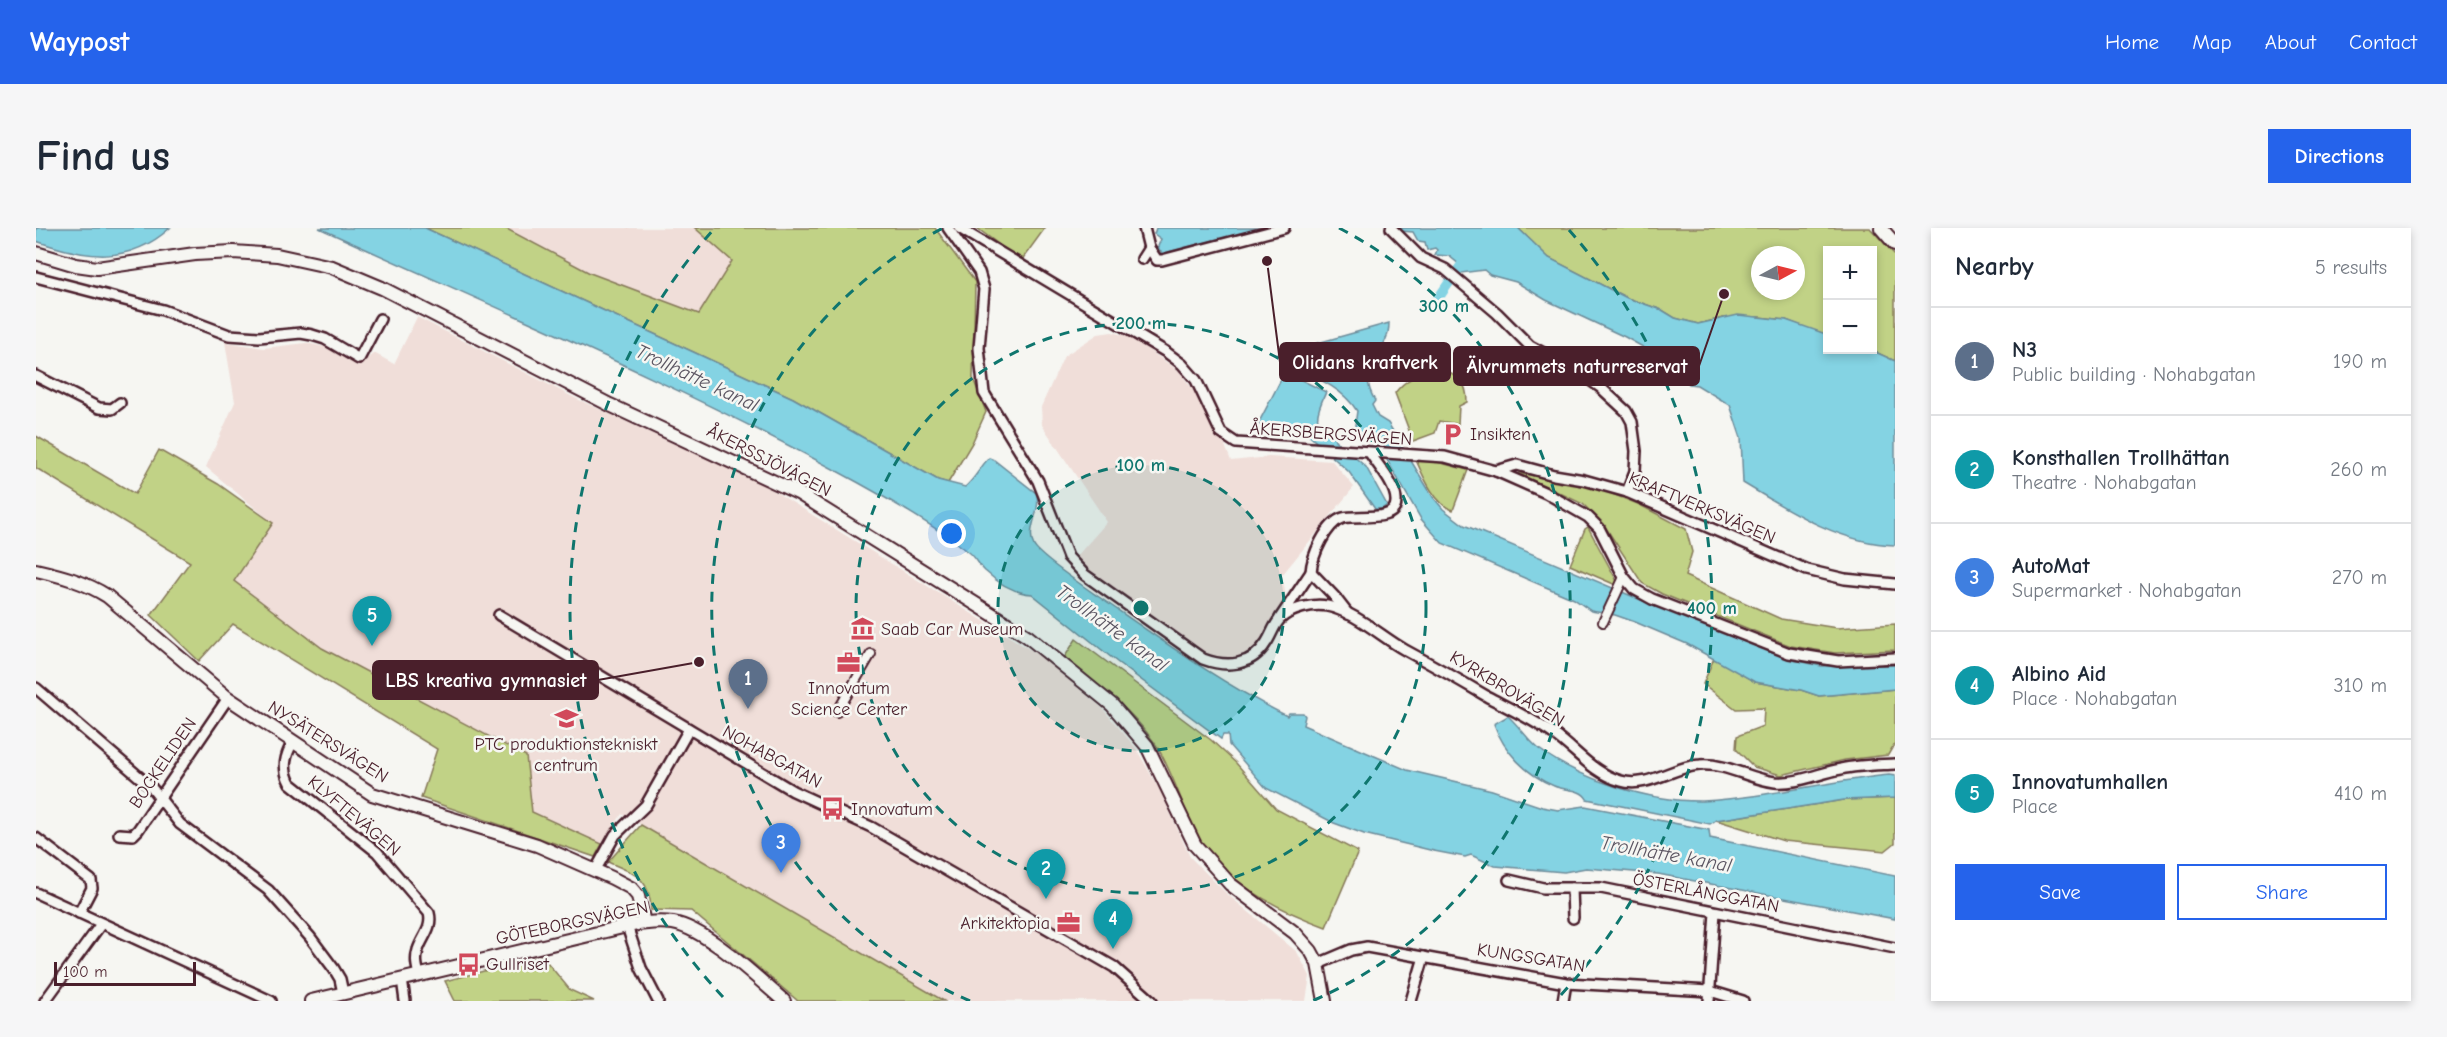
<!DOCTYPE html>
<html lang="en">
<head>
<meta charset="utf-8">
<style>
	:root { --surface:#fff; --page:#f6f6f7; --text:#1f2937; --muted:#747a83; --line:#e0e1e3; --accent:#2563eb }
	body { margin:0; font-family:"Comic Neue",sans-serif; background:var(--page); color:var(--text) }
	.controls { position:absolute; right:18px; top:18px; display:grid; overflow:hidden; border-radius:0px; box-shadow:0 3px 9px #0003 }
	.controls button { width:54px; height:54px; display:grid; place-items:center; padding:0; border:0; border-bottom:2px solid var(--line); background:var(--surface); color:var(--text); font:30px sans-serif }
	.compass { position:absolute; left:1715px; top:18px; width:54px; height:54px; border-radius:50%; background:var(--surface); box-shadow:0 3px 9px #0003; rotate:83deg }
	.scale { position:absolute; left:18px; bottom:15px; width:142px; box-sizing:border-box; padding-left:6px; border:3px solid #4a1f2b; border-top:0; font-size:16px; line-height:21px; white-space:nowrap; color:#4a1f2b; -webkit-text-stroke:4px #f6f6f2; paint-order:stroke }
	.you { position:absolute; left:916px; top:306px; width:21px; height:21px; margin:-15px; border:4px solid #fff; border-radius:50%; background:#1a73e8; box-shadow:0 0 0 9px #1a73e833 }
	.badge { display:grid; place-items:center; width:39px; height:39px; border-radius:50%; background:var(--accent); color:#fff; font-size:20px; font-weight:700 }
	.pin { position:absolute; translate:-50% -50px; filter:drop-shadow(0 2px 3px #0008) }
	.pin::after { content:''; position:absolute; top:32px; width:21px; height:18px; background:inherit; clip-path:polygon(0 0,100% 0,50% 100%) }
	.list { margin:0; padding:0; list-style:none }
	h2 { display:flex; justify-content:space-between; align-items:center; height:78px; margin:0; padding:0 24px; font-size:26px }
	h2 small { font-size:20px; font-weight:400; color:var(--muted) }
	.list li { display:grid; grid-template-columns:39px 1fr auto; gap:18px; align-items:center; box-sizing:border-box; height:108px; padding:0 24px; border-top:2px solid var(--line) }
	.list b { display:block; font-size:22px; white-space:nowrap }
	.list p { margin:0; font-size:20px; white-space:nowrap; color:var(--muted) }
	.list em { font-size:20px; font-style:normal; color:var(--muted) }
	.actions { display:flex; gap:12px; padding:18px 24px }
	.actions a { flex:1; padding:14px 0; border:2px solid var(--accent); border-radius:0px; text-align:center; font-size:21px; color:var(--accent) }
	.actions .main { background:var(--accent); color:#fff }
	.map { position:relative; flex:none; width:1859px; height:773px; overflow:hidden; border-radius:0px }
	header { display:flex; align-items:center; gap:36px; box-sizing:border-box; height:84px; padding:0 30px; background:var(--accent); color:#fff }
	header strong { font-size:28px }
	nav { display:flex; gap:33px; margin-inline-start:auto; font-size:21px }
	.intro { display:flex; align-items:center; justify-content:space-between; box-sizing:border-box; height:144px; padding:0 36px }
	h1 { margin:0; font-size:42px }
	.button { padding:15px 27px; border-radius:0px; background:var(--accent); color:#fff; font-size:21px; font-weight:700 }
	main { display:flex; gap:36px; padding:0 36px }
	aside { flex:1; background:var(--surface); border-radius:0px; box-shadow:0 3px 9px #0003 }
	.map>svg:first-child { display:block }
	.built { fill:#f0ded9 }
	.green { fill:#c1d286; stroke:#867858; stroke-width:1.5; fill-rule:evenodd }
	.water { fill:#84d3e3; stroke:#6d8b99; stroke-width:1.5 }
	.lines { fill:none; stroke-linecap:round; stroke-linejoin:round }
	.canal { stroke:#84d3e3; stroke-width:10 }
	.pedestrian-casing { stroke:#4a1f2b; stroke-width:12 }
	.minor-casing { stroke:#4a1f2b; stroke-width:14 }
	.tertiary-casing { stroke:#4a1f2b; stroke-width:16 }
	.pedestrian { stroke:#f6f6f2; stroke-width:8 }
	.minor { stroke:#f6f6f2; stroke-width:9 }
	.tertiary { stroke:#f6f6f2; stroke-width:12 }
	.ring { fill:none; stroke:#0f766e; stroke-width:3; stroke-dasharray:10 8 }
	.labels { text-anchor:middle; dominant-baseline:central; stroke-width:5; stroke-linejoin:round; paint-order:stroke }
	.street-label { font-size:18px; fill:#4a1f2b; stroke:#f6f6f2 }
	.poi-label { font-size:18px; fill:#4a1f2b; stroke:#f6f6f2; text-anchor:start }
	.water-label { font-size:20px; font-style:italic; fill:#5b5562; stroke:#f6f6f2 }
	.centre { fill:#0f766e; stroke:#f6f6f2; stroke-width:3 }
	.ring-label { font-size:18px; text-anchor:middle; font-weight:bold; fill:#0f766e; stroke:#f6f6f2; stroke-width:5; stroke-linejoin:round; paint-order:stroke }
	.leader { fill:none; stroke:#4a1f2b; stroke-width:2 }
	.callout-dot { fill:#4a1f2b; stroke:#f6f6f2; stroke-width:2 }
	.callout { fill:#4a1f2b; stroke:#4a1f2b; stroke-width:2 }
	.callout-label { font-size:20px; text-anchor:middle; font-weight:bold; fill:#fff }
</style>
</head>
<body>
<header>
<strong>Waypost</strong>
<nav><a>Home</a><a>Map</a><a>About</a><a>Contact</a></nav>
</header>
<div class="intro"><h1>Find us</h1><a class="button">Directions</a></div>
<main>
<div class="map">
<svg width="1859" height="773" viewBox="0 0 1859 773">
	<rect width="100%" height="100%" fill="#f6f6f2"/>
	<filter id="ink" filterUnits="userSpaceOnUse"><feTurbulence type="fractalNoise" baseFrequency=".0167" numOctaves="2"/><feDisplacementMap in="SourceGraphic" scale="12" xChannelSelector="R" yChannelSelector="G"/><feConvolveMatrix kernelMatrix="1 2 1 2 8 2 1 2 1" color-interpolation-filters="sRGB"/></filter>
	<g filter="url(#ink)">
		<!-- built -->
		<g class="built">
			<path d="M469,0H659L697,33L664,86L554,45Z"/>
			<path d="M381,89L539,170L730,258L1001,426L1066,480L1100,520L1125,565L1154,629L1191,666L1261,724L1274,748L1270,773H908L586,586L566,616L496,584L490,528L286,420L198,353L237,295L170,239L199,174L189,114L228,120L270,115L294,120L322,138L338,125L358,136Z"/>
			<path d="M1076,104L1094,109L1143,143L1158,163L1188,215L1195,233L1233,229L1296,233L1318,259L1246,347L1251,375L1222,420L1212,428L1197,432H1179L1168,427L1060,349L1040,329L1071,294L1006,197L1005,179L1028,128L1062,106Z"/>
		</g>
		<!-- green -->
		<g class="green">
			<path d="M389,0H469L554,45L663,86L696,33L659,0H899L939,54L937,150L950,184L936,215L912,255L902,252L757,170Z"/>
			<path d="M941,0H1009L985,33Z"/>
			<path d="M1482,0H1834L1859,27V133L1835,122L1836,22H1792L1791,108L1750,92L1723,89L1687,90L1662,96L1639,90L1626,82L1591,70L1513,30ZM1724,27H1760V63H1724Z"/>
			<path d="M1403,141C1422,147 1431,153 1431,174L1423,178L1422,196L1403,193L1399,205L1377,213L1359,165C1369,151 1386,144 1403,141Z"/>
			<path d="M0,208L99,266L123,222L182,256L237,295L198,353L286,420L490,528L496,584L566,616L559,629L385,570L401,521L197,396L163,433L115,387L154,334L0,240Z"/>
			<path d="M1380,232L1397,233L1432,242L1417,282C1399,277 1387,248 1380,232Z"/>
			<path d="M1482,245L1556,258L1602,276L1650,301L1656,324L1649,348L1745,391L1801,400L1859,396V422L1799,425L1755,418L1626,366L1606,355L1568,297L1547,276Z"/>
			<path d="M1552,299L1582,355L1580,357L1534,337L1549,301Z"/>
			<path d="M1040,411L1175,512L1200,535L1240,581L1322,624L1290,699C1240,681 1182,652 1158,601C1145,574 1134,537 1118,514C1093,479 1060,455 1028,430Z"/>
			<path d="M1678,430L1719,454L1765,462L1783,468L1859,461V515L1852,527L1809,532L1745,547L1718,539L1700,521L1701,508L1727,498L1728,480L1700,481L1667,456Z"/>
			<path d="M1859,570V615L1849,623L1748,613L1680,592L1808,572Z"/>
			<path d="M605,597L908,773H762L655,683L615,682C614,649 599,646 572,634Z"/>
			<path d="M506,728L534,762L558,773H419L409,753Z"/>
		</g>
		<!-- water -->
		<g class="water">
			<path d="M0,0H134C92,38 49,30 0,13Z"/>
			<path d="M283,0H389L757,170L902,252L929,259C939,251 944,239 953,230L958,232L1000,265C1007,281 989,301 998,318C1004,329 1050,360 1063,369C1124,411 1184,455 1251,488L1253,485H1267L1269,488L1267,497L1371,542L1456,562L1506,579L1522,582L1549,578L1673,602L1674,610L1859,648V691L1622,646L1550,640L1528,644L1459,638L1435,627L1429,629L1398,623L1328,606L1298,595L1230,560L1193,517L1192,507H1187L1185,511L1081,434L996,366C978,365 962,355 949,343C943,337 940,330 934,325C902,300 859,275 823,255C649,159 464,82 283,0Z"/>
			<path d="M1120,0H1225L1133,24L1125,29V23L1121,21L1125,11L1118,6Z"/>
			<path d="M1364,0H1482L1513,30L1591,70L1626,82L1639,90L1662,96L1702,87L1750,92L1790,106L1792,122H1835L1859,133V317C1805,316 1752,282 1707,255L1705,210L1694,177L1661,157L1653,156L1630,132L1589,109L1510,72L1480,54L1454,47L1448,42L1425,45L1424,37L1413,28L1399,27L1401,22L1399,20L1391,22L1389,14L1382,13L1377,4L1365,3Z"/>
			<path d="M1353,95C1353,129 1317,133 1339,173L1336,177L1342,189L1352,195L1397,269L1407,281L1428,297L1605,372L1750,430L1785,438L1859,437V461L1783,468L1765,462L1719,454L1651,416L1599,394L1579,387L1555,383L1538,371L1406,315L1385,291L1340,213L1330,206L1318,204L1321,183C1304,156 1272,147 1244,133L1242,126Z"/>
			<path d="M1249,144L1290,164C1283,179 1272,201 1298,206L1299,212L1330,239L1351,277L1346,281H1339L1313,244L1267,202L1228,199L1222,196Z"/>
			<path d="M1472,488C1483,498 1491,511 1503,521C1545,552 1614,574 1667,573C1728,570 1791,553 1853,547L1859,548V570L1808,572L1680,592L1674,596L1551,571C1545,560 1529,563 1518,558C1491,547 1468,524 1458,496Z"/>
		</g>
		<g class="lines">
			<!-- canal -->
			<path class="canal" d="M1401,72L1433,26"/>
			<defs>
				<g id="pedestrian">
					<path d="M1567,394L1588,349"/>
					<path d="M801,484L835,426"/>
				</g>
				<g id="minor">
					<path d="M912,0L943,44L948,61L943,120L948,165L1002,253L1032,329L1049,347L1167,431C1191,440 1216,438 1230,415C1235,408 1238,397 1244,391C1254,381 1277,375 1291,378C1320,384 1344,408 1369,422C1397,437 1425,453 1452,469C1475,481 1498,492 1519,507C1541,523 1558,546 1585,553C1612,561 1637,538 1664,537C1691,535 1713,551 1739,554C1761,556 1783,545 1805,541C1822,537 1841,537 1859,536"/>
					<path d="M923,0L1130,124L1146,136L1160,152L1185,205L1200,215L1409,229L1460,243L1510,265L1552,289L1563,300L1588,349L1598,361L1616,371L1753,425L1802,433L1859,430"/>
					<path d="M1108,0L1113,20L1121,32H1126L1248,0"/>
					<path d="M1355,0L1385,30L1409,41L1461,85L1494,118L1541,143L1564,159L1590,183L1596,194L1600,223L1599,243L1591,264"/>
					<path d="M1106,31L1113,20"/>
					<path d="M0,49L127,82L193,107L223,109L265,105L276,107L289,111L323,131L344,91"/>
					<path d="M0,148L63,180L76,181L84,175"/>
					<path d="M1460,243L1481,237L1518,247L1548,252L1591,264L1771,342L1809,351L1859,356"/>
					<path d="M1275,344C1276,328 1290,295 1307,290C1321,286 1360,295 1360,274C1361,258 1342,238 1334,225"/>
					<path d="M463,387L757,563L835,599L1078,739L1116,773"/>
					<path d="M1244,390L1275,344L1298,368L1312,386"/>
					<path d="M0,460L115,559L144,596L232,662L274,709L298,741L304,751L307,765"/>
					<path d="M257,514C249,528 246,540 254,555L341,624L393,685C397,700 386,709 382,722C379,731 381,739 383,747"/>
					<path d="M83,606L97,607L102,602L192,470"/>
					<path d="M0,610L55,652L56,660L43,685"/>
					<path d="M559,643L579,607L610,577L653,501"/>
					<path d="M1473,652L1507,660H1565L1859,720"/>
					<path d="M1536,660L1537,690"/>
					<path d="M0,665L235,773"/>
					<path d="M591,698L605,740L622,773"/>
					<path d="M1282,736L1315,722L1331,719L1530,755L1674,763L1707,773"/>
					<path d="M366,751L369,773"/>
					<path d="M9,773L65,696"/>
					<path d="M1375,773L1388,729"/>
					<path d="M1527,773L1530,755"/>
					<path d="M1673,773L1679,684"/>
				</g>
				<g id="tertiary">
					<path d="M1845,0L1859,16"/>
					<path d="M0,25L40,37L61,40L159,26L197,24L241,27L296,39L346,60L574,177L762,265L991,408L1076,477L1111,518L1159,617L1194,656L1259,705L1275,723L1282,736L1289,773"/>
					<path d="M0,342C26,348 49,354 71,368L192,470L336,566L501,617L576,650L595,660L602,668L608,695"/>
					<path d="M275,773L591,698C606,695 622,693 637,695C671,701 722,751 748,773"/>
				</g>
			</defs>
			<!-- pedestrian casing -->
			<use href="#pedestrian" class="pedestrian-casing"/>
			<!-- minor casing -->
			<use href="#minor" class="minor-casing"/>
			<!-- tertiary casing -->
			<use href="#tertiary" class="tertiary-casing"/>
			<!-- pedestrian -->
			<use href="#pedestrian" class="pedestrian"/>
			<!-- minor -->
			<use href="#minor" class="minor"/>
			<!-- tertiary -->
			<use href="#tertiary" class="tertiary"/>
		</g>
	</g>
	<!-- distance rings -->
	<circle cx="1105" cy="380" r="143" fill="#0f766e" fill-opacity=".12"/>
	<g class="ring">
		<circle cx="1105" cy="380" r="143"/>
		<circle cx="1105" cy="380" r="285"/>
		<path d="M934 773A428 428 0 0 1 907 0M1303 0A428 428 0 0 1 1276 773"/>
		<path d="M687 769A571 571 0 0 1 677 2M1533 2A571 571 0 0 1 1523 769"/>
	</g>
	<!-- icons -->
	<defs>
		<symbol id="parking-bare" viewBox="-9 -9 18 18"><path d="M-3.5-5.5H1a3.5 3.5 0 0 1 0 7H-1V5.5H-3.5ZM-1-3.4V-.6H.8a1.4 1.4 0 0 0 0-2.8Z" fill="#d1495b" stroke="#f6f6f2" stroke-width="2.5" paint-order="stroke"/></symbol>
		<symbol id="museum-bare" viewBox="-9 -9 18 18"><path d="M0-6L6-3V-2H-6V-3ZM-5-1h2V3h-2ZM-1-1h2V3h-2ZM3-1h2V3H3ZM-6 4H6V6H-6Z" fill="#d1495b" stroke="#f6f6f2" stroke-width="2.5" paint-order="stroke"/></symbol>
		<symbol id="office-bare" viewBox="-9 -9 18 18"><path d="M-6-3h4V-5.5h4V-3h4V5H-6ZM-1-4.5V-3h2v-1.5ZM-6 0V1H6V0Z" fill="#d1495b" stroke="#f6f6f2" stroke-width="2.5" paint-order="stroke"/></symbol>
		<symbol id="school-bare" viewBox="-9 -9 18 18"><path d="M0-5L7-2L0 1L-7-2ZM-4 1L0 2.5L4 1V4Q0 6-4 4Z" fill="#d1495b" stroke="#f6f6f2" stroke-width="2.5" paint-order="stroke"/></symbol>
		<symbol id="bus-bare" viewBox="-9 -9 18 18"><path d="M-5-6H5V4H4V6H2V4H-2V6H-4V4H-5ZM-3.5-4V0h7V-4ZM-3.5 1.2v1.5H-2V1.2ZM2 1.2v1.5H3.5V1.2Z" fill="#d1495b" stroke="#f6f6f2" stroke-width="2.5" paint-order="stroke"/></symbol>
	</defs>
	<g fill-rule="evenodd">
		<use href="#parking-bare" x="1400" y="190" width="33" height="33"/>
		<use href="#museum-bare" x="810" y="384" width="33" height="33"/>
		<use href="#office-bare" x="796" y="418" width="33" height="33"/>
		<use href="#school-bare" x="514" y="474" width="33" height="33"/>
		<use href="#bus-bare" x="780" y="564" width="33" height="33"/>
		<use href="#office-bare" x="1016" y="678" width="33" height="33"/>
		<use href="#bus-bare" x="416" y="720" width="33" height="33"/>
	</g>
	<g class="labels">
		<!-- street labels -->
		<g class="street-label">
			<text transform="translate(1295 206) rotate(4)">ÅKERSBERGSVÄGEN</text>
			<text transform="translate(733 233) rotate(27)">ÅKERSSJÖVÄGEN</text>
			<text transform="translate(1666 280) rotate(23)">KRAFTVERKSVÄGEN</text>
			<text transform="translate(1471 461) rotate(31)">KYRKBROVÄGEN</text>
			<text transform="translate(292 514) rotate(32)">NYSÄTERSVÄGEN</text>
			<text transform="translate(736 529) rotate(29)">NOHABGATAN</text>
			<text transform="translate(127 535) rotate(-56)">BOCKELIDEN</text>
			<text transform="translate(318 588) rotate(40)">KLYFTEVÄGEN</text>
			<text transform="translate(1670 665) rotate(11)">ÖSTERLÅNGGATAN</text>
			<text transform="translate(536 695) rotate(-12)">GÖTEBORGSVÄGEN</text>
			<text transform="translate(1495 730) rotate(9)">KUNGSGATAN</text>
		</g>
		<!-- poi labels -->
		<g class="poi-label">
			<text x="1434" y="206">Insikten</text>
			<text x="845" y="401">Saab Car Museum</text>
			<text x="813" y="460" text-anchor="middle">Innovatum<tspan x="813" dy="21">Science Center</tspan></text>
			<text x="530" y="516" text-anchor="middle">PTC produktionstekniskt<tspan x="530" dy="21">centrum</tspan></text>
			<text x="815" y="581">Innovatum</text>
			<text x="1014" y="695" text-anchor="end">Arkitektopia</text>
			<text x="450" y="736">Gullriset</text>
		</g>
		<!-- water labels -->
		<g class="water-label">
			<text transform="translate(661 150) rotate(25)">Trollhätte kanal</text>
			<text transform="translate(1076 400) rotate(36)">Trollhätte kanal</text>
			<text transform="translate(1630 626) rotate(10)">Trollhätte kanal</text>
		</g>
	</g>
	<circle cx="1105" cy="380" r="9" class="centre"/>
	<g class="ring-label">
		<text x="1408" y="84">300 m</text>
		<text x="1105" y="101">200 m</text>
		<text x="1105" y="243">100 m</text>
		<text x="1676" y="386">400 m</text>
	</g>
	<!-- callouts -->
	<path class="leader" d="M1231 33L1244 134M1688 66L1663 138M663 434L562 452"/>
	<g class="callout-dot">
		<circle cx="1231" cy="33" r="6"/>
		<circle cx="1688" cy="66" r="6"/>
		<circle cx="663" cy="434" r="6"/>
	</g>
	<g class="callout">
		<rect x="1244" y="115" width="170" height="38" rx="6"/>
		<rect x="1418" y="119" width="245" height="38" rx="6"/>
		<rect x="337" y="433" width="225" height="38" rx="6"/>
	</g>
	<g class="callout-label">
		<text x="1329" y="141">Olidans kraftverk</text>
		<text x="1541" y="145">Älvrummets naturreservat</text>
		<text x="450" y="459">LBS kreativa gymnasiet</text>
	</g>
</svg>
<div class="controls">
<button>+</button>
<button>−</button>
</div>
<svg class="compass" viewBox="-18 -18 36 36"><path d="M0-13l5 13h-10z" fill="#e53935"/><path d="M0 13l5-13h-10z" fill="#747a83"/></svg>
<div class="scale">100 m</div>
<div class="you"></div>
<div class="pin badge" style="left:712px;top:481px;background:#5c6f8a">1</div>
<div class="pin badge" style="left:1010px;top:671px;background:#0f9aa8">2</div>
<div class="pin badge" style="left:745px;top:645px;background:#3f7fe0">3</div>
<div class="pin badge" style="left:1077px;top:721px;background:#0f9aa8">4</div>
<div class="pin badge" style="left:336px;top:418px;background:#0f9aa8">5</div>
</div>
<aside>
<h2>Nearby<small>5 results</small></h2>
<ul class="list">
<li><span class="badge" style="background:#5c6f8a">1</span><div><b>N3</b><p>Public building · Nohabgatan</p></div><em>190 m</em></li>
<li><span class="badge" style="background:#0f9aa8">2</span><div><b>Konsthallen Trollhättan</b><p>Theatre · Nohabgatan</p></div><em>260 m</em></li>
<li><span class="badge" style="background:#3f7fe0">3</span><div><b>AutoMat</b><p>Supermarket · Nohabgatan</p></div><em>270 m</em></li>
<li><span class="badge" style="background:#0f9aa8">4</span><div><b>Albino Aid</b><p>Place · Nohabgatan</p></div><em>310 m</em></li>
<li><span class="badge" style="background:#0f9aa8">5</span><div><b>Innovatumhallen</b><p>Place</p></div><em>410 m</em></li>
</ul>
<div class="actions"><a class="main">Save</a><a>Share</a></div>
</aside>
</main>
</body>
</html>
